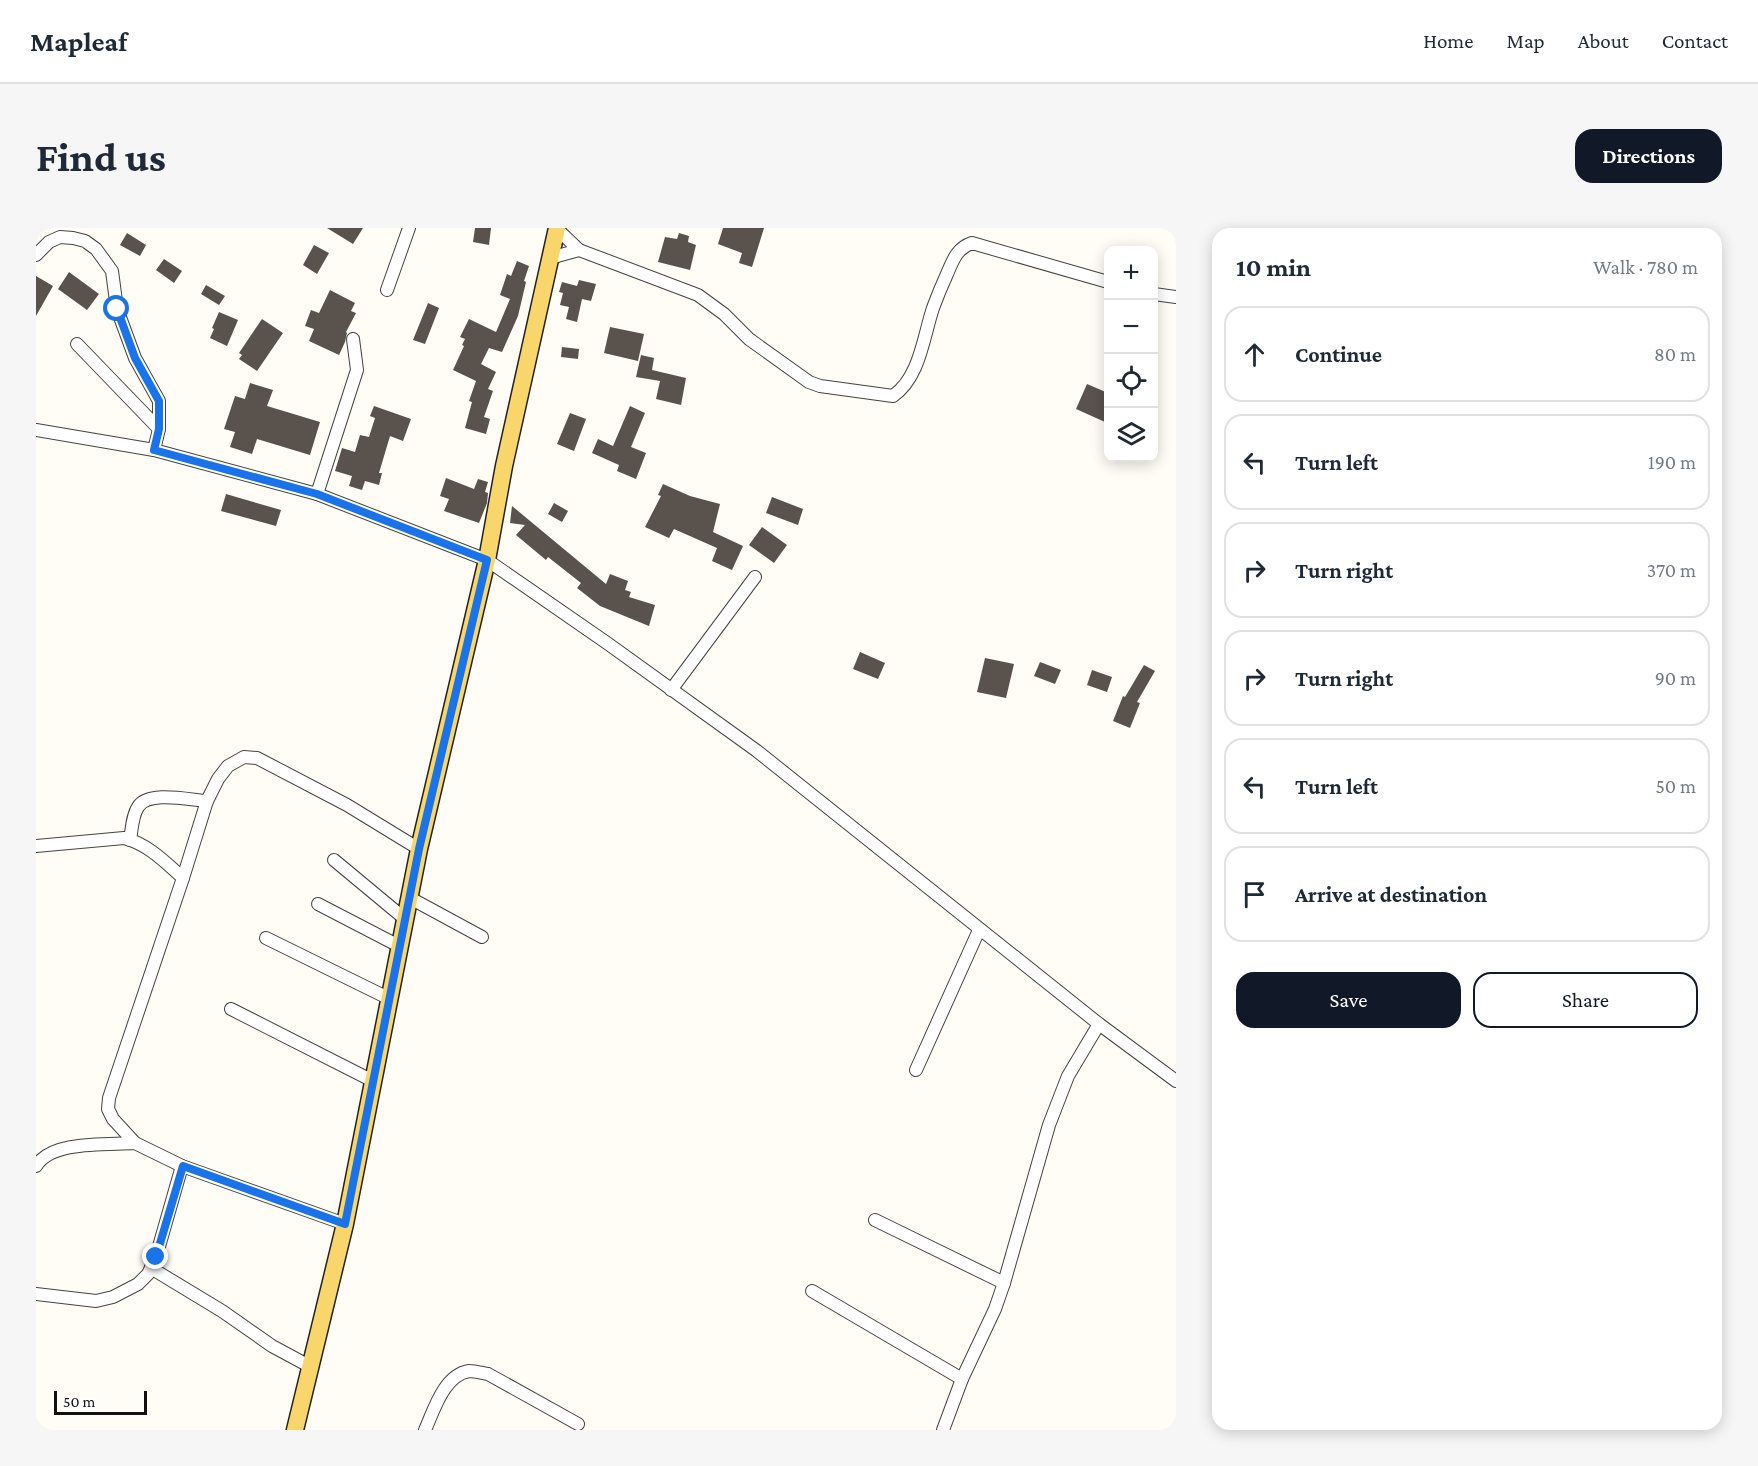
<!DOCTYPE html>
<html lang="en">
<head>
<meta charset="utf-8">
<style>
	:root { --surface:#fff; --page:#f6f6f7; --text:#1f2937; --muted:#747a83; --line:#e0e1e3; --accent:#111827 }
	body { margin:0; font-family:"Crimson Pro",serif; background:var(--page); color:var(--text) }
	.controls { position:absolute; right:18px; top:18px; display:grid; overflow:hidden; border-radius:12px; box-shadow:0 3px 15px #0003 }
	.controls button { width:54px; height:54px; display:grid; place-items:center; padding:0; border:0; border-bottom:2px solid var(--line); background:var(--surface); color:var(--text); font:30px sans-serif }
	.scale { position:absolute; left:18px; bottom:15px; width:93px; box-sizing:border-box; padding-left:6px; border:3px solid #111; border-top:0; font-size:16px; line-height:21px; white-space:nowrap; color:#111; -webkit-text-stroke:4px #fff; paint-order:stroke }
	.stop { position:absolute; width:18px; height:18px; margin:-14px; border:4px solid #1a73e8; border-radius:50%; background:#fff }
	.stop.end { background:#1a73e8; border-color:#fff; box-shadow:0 2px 6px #0008 }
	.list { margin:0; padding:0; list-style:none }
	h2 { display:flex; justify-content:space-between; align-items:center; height:78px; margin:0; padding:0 24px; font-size:26px }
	h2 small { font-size:20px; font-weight:400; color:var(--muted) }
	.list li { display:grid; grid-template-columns:39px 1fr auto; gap:18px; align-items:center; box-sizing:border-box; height:96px; margin:0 12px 12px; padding:0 12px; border:2px solid var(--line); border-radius:18px }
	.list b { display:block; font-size:22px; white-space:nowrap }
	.list em { font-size:20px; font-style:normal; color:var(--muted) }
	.actions { display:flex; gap:12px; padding:18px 24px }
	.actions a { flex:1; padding:14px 0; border:2px solid var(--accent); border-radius:18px; text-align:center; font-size:21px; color:var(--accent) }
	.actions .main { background:var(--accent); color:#fff }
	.icon { flex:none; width:33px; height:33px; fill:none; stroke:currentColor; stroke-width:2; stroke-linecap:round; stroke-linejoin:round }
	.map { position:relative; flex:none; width:1140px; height:1202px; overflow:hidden; border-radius:18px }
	header { display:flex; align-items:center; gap:36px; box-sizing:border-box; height:84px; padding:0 30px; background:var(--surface); border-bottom:2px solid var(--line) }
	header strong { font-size:28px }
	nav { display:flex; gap:33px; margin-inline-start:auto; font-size:21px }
	.intro { display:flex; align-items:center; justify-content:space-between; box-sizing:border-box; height:144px; padding:0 36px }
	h1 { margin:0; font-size:42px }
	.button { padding:15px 27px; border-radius:18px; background:var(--accent); color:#fff; font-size:21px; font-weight:700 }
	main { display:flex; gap:36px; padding:0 36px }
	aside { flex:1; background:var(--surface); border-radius:18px; box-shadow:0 3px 15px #0003 }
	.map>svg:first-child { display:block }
	.building { fill:#5a524d }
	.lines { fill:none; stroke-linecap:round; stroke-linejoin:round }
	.minor-casing { stroke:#444; stroke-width:14 }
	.major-casing { stroke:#222; stroke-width:19 }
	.minor { stroke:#fff; stroke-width:12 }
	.major { stroke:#f9d66b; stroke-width:16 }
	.route { stroke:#1a73e8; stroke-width:8 }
</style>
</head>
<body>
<header>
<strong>Mapleaf</strong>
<nav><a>Home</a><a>Map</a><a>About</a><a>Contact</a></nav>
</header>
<div class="intro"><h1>Find us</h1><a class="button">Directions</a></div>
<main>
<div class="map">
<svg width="1140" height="1202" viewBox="0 0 1140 1202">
	<rect width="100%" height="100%" fill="#fffdf5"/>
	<!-- building -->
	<g class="building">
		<path d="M291,0H327L317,16Z"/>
		<path d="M439,0H455L453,17L437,14Z"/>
		<path d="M687,0H728L716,39L703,35L706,25L682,16Z"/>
		<path d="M91,5L110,17L104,28L84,17Z"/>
		<path d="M643,5L653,8L652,14L660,17L654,42L622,34L629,9L641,11Z"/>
		<path d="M278,17L293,25L281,46L267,37Z"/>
		<path d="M128,31L146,43L138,55L120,42Z"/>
		<path d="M481,33L493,38L488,53L490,54L482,88L466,124L453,120L445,136L460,144L452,161L457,163L448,189L454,191L450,206L429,200L436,174L433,173L440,153L417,142L428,118L426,117L429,111L424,109L433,91L460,104L474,71L464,67L471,46L475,48Z"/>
		<path d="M33,44L63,66L51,82L22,61Z"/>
		<path d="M0,48L17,58L0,88Z"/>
		<path d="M543,52L560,56L555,73L546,71L541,94L530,91L533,79L524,77L527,65L523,64L526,54L541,58Z"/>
		<path d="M170,57L189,68L183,77L165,66Z"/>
		<path d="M294,62L319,75L315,83L320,85L310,104L311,105L309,114L303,127L273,113L278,101L269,98L275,82L283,85Z"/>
		<path d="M392,75L403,80L389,116L377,112Z"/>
		<path d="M183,84L202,92L191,118L174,110L178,101L176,100Z"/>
		<path d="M226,91L247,105L221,143L203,131L206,127L203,125Z"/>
		<path d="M574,99L608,106L602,133L568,125Z"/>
		<path d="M526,119L543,121L542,131L525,129Z"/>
		<path d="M605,127L618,130L616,142L650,150L645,177L620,171L624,153L600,149Z"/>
		<path d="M214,155L237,162L231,178L284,194L274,227L221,211L216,226L194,219L199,204L188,201L199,168L209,171Z"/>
		<path d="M1051,156L1072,165V187L1069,194L1040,181Z"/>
		<path d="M338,178L375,191L367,213L354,208L343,245H346L343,257L329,253L326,262L313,258L316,248L299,243L306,220L319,224L324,207L333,209L339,190L334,188Z"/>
		<path d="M594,178L609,185L595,219L610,225L600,251L581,243L583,237L556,225L562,211L577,218Z"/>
		<path d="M534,185L550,191L538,223L521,216Z"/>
		<path d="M410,250L438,261L442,251L452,254L449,264L452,265L451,275L443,295L408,283L413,271L404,268Z"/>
		<path d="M627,256L654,268L684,276L677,304L707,318L696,342L676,333L681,320L638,301L633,310L609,299L625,268L622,267Z"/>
		<path d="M190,266L245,282L240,298L185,283Z"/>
		<path d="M736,269L767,281L762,297L730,285Z"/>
		<path d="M518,275L532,283L526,294L512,286Z"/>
		<path d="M476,278L570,356L574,346L592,353L589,362L595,364L593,369L619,377L613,398L564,378L541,360L545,355L512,329L510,332L480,307L489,297L474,295Z"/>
		<path d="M726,299L751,317L738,335L713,317Z"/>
		<path d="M824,424L849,435L842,451L817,441Z"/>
		<path d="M949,430L978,436L970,470L941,464Z"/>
		<path d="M1004,434L1025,442L1019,456L998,448Z"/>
		<path d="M1108,437L1119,443L1101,474L1104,475L1094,500L1077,493L1087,468L1089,469Z"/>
		<path d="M1056,442L1076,449L1071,464L1051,457Z"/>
	</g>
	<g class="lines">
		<defs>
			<g id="minor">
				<path d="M520,0L543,22L662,67L688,86L713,111L773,154L784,158L857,168C884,149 887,110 897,80C901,69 906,57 911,46C917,32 921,20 936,15L1072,54"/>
				<path d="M0,27L13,14L24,9L37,10L49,13L60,21L76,43L81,81L99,130L123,173V201L118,222"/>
				<path d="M514,30L543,22"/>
				<path d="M351,62L373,0"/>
				<path d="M1118,66L1140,69"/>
				<path d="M41,116L123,201"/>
				<path d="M0,202L118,222L281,266L451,332L571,415L721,523L1063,796L1140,853"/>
				<path d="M281,266L321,142L317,111"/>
				<path d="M635,462L719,349"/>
				<path d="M94,612C96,601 96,588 102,579C112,562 154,572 171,573"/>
				<path d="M0,618L88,610C112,616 129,634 147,650"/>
				<path d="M298,632L369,691"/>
				<path d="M374,670L446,709"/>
				<path d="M282,676L363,718"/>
				<path d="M230,710L354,771"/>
				<path d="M195,781L337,853"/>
				<path d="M880,842L943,702"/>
				<path d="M0,938C16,912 72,917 99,915"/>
				<path d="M839,992L968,1055"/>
				<path d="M309,996L146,938L99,915L77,891L72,881L73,870L147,650L171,573L182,551L192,538L208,529L221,530L311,577L383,621"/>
				<path d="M115,1040L186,1083L236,1118L275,1139"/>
				<path d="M776,1063L926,1151"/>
				<path d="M0,1066L60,1073L77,1069L102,1056L112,1046L120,1029L146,938"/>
				<path d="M389,1202C398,1182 408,1147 433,1143C439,1143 446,1145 452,1146L542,1196"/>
				<path d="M907,1202L926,1151L959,1081L968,1055L1013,897L1032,848L1063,796"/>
			</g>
			<path id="major" d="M259,1202L309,996L383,621L451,332L468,238L521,0"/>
		</defs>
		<!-- minor casing -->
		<use href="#minor" class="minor-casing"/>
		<!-- major casing -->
		<use href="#major" class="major-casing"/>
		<!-- minor -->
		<use href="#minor" class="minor"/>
		<!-- major -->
		<use href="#major" class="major"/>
	</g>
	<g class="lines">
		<!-- route -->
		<path class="route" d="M81,81L99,130L123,173V201L118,222L281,266L451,332L383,621L309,996L147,938L120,1029"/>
	</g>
</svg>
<div class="controls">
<button>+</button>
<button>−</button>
<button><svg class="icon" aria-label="locate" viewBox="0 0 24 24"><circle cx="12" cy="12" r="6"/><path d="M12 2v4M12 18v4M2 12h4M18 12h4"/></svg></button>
<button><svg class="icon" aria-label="layers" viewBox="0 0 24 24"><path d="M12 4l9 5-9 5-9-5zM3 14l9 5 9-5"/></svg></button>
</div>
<div class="scale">50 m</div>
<div class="stop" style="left:81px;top:81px"></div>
<div class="stop end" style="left:120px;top:1029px"></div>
</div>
<aside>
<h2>10 min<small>Walk · 780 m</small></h2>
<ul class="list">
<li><svg class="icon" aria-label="ahead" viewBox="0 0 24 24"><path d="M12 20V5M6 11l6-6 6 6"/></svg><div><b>Continue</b></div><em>80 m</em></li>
<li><svg class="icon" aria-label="left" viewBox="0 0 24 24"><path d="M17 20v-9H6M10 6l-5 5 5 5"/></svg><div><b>Turn left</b></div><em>190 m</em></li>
<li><svg class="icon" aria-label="right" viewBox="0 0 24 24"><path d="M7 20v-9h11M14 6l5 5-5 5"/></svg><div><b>Turn right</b></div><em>370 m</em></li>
<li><svg class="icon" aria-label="right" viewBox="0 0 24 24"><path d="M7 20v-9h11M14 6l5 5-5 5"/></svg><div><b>Turn right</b></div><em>90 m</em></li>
<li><svg class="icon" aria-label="left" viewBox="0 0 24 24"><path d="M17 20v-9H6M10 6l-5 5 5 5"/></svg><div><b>Turn left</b></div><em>50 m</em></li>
<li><svg class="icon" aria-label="arrive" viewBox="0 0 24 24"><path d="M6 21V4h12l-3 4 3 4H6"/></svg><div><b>Arrive at destination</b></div></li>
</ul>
<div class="actions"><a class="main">Save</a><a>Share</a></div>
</aside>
</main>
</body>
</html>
